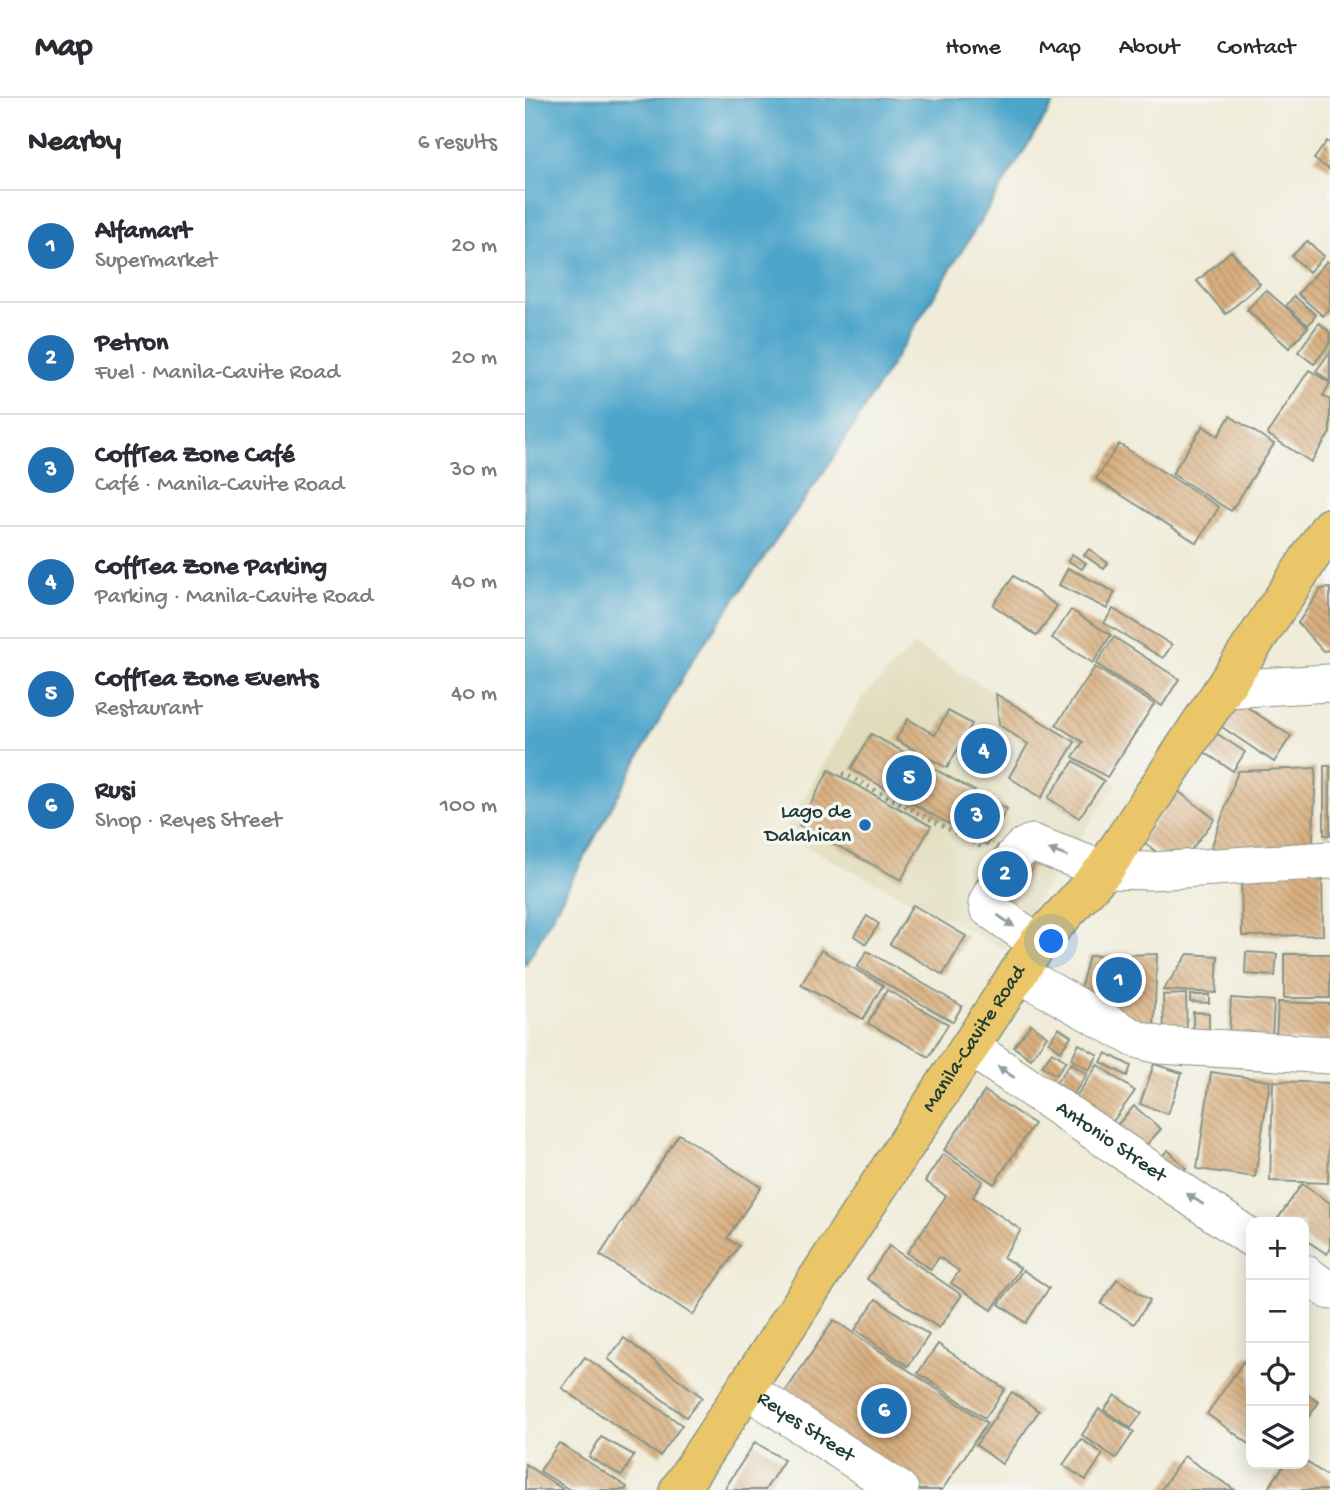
<!DOCTYPE html>
<html lang="en">
<head>
<meta charset="utf-8">
<style>
	:root { --surface:#fff; --page:#f2f2f3; --text:#2b2b33; --muted:#7c7c81; --line:#e1e1e2; --accent:#1f6fb2 }
	body { margin:0; font-family:"Gochi Hand",sans-serif; background:var(--page); color:var(--text) }
	.controls { position:absolute; right:21px; bottom:21px; display:grid; overflow:hidden; border-radius:14px; box-shadow:0 4px 18px #0003 }
	.controls button { width:63px; height:63px; display:grid; place-items:center; padding:0; border:0; border-bottom:2px solid var(--line); background:var(--surface); color:var(--text); font:35px sans-serif }
	.you { position:absolute; left:527px; top:844px; width:24px; height:24px; margin:-18px; border:5px solid #fff; border-radius:50%; background:#1a73e8; box-shadow:0 0 0 10px #1a73e833 }
	.badge { display:grid; place-items:center; width:46px; height:46px; border-radius:50%; background:var(--accent); color:#fff; font-size:23px; font-weight:700 }
	.pin { position:absolute; translate:-50% -50%; border:4px solid #fff; box-shadow:0 2px 7px #0006 }
	.list { margin:0; padding:0; list-style:none }
	h2 { display:flex; justify-content:space-between; align-items:center; height:91px; margin:0; padding:0 28px; font-size:30px }
	h2 small { font-size:23px; font-weight:400; color:var(--muted) }
	.list li { display:grid; grid-template-columns:46px 1fr auto; gap:21px; align-items:center; box-sizing:border-box; height:112px; padding:0 28px; border-top:2px solid var(--line) }
	.list b { display:block; font-size:26px; white-space:nowrap }
	.list p { margin:0; font-size:23px; white-space:nowrap; color:var(--muted) }
	.list em { font-size:23px; font-style:normal; color:var(--muted) }
	.icon { flex:none; width:38px; height:38px; fill:none; stroke:currentColor; stroke-width:2; stroke-linecap:round; stroke-linejoin:round }
	.map { position:relative; flex:none; width:805px; height:1392px; overflow:hidden }
	header { display:flex; align-items:center; gap:42px; box-sizing:border-box; height:98px; padding:0 35px; background:var(--surface); border-bottom:2px solid var(--line) }
	header strong { font-size:33px }
	nav { display:flex; gap:38px; margin-inline-start:auto; font-size:24px }
	main { display:flex }
	aside { flex:1; background:var(--surface) }
	.map>svg:first-child { display:block }
	.built { fill:#e1dcbb }
	.water { fill:#4da5ca; stroke:#36717f; stroke-width:2 }
	.building { fill:url(#building-back-hatch) }
	.lines { fill:none; stroke-linecap:round; stroke-linejoin:round }
	.minor-casing { stroke:#889486; stroke-width:39 }
	.major-casing { stroke:#889486; stroke-width:41 }
	.path { stroke:#889486; stroke-width:4.5; stroke-dasharray:2 5; stroke-linecap:butt }
	.minor { stroke:#fff; stroke-width:37 }
	.major { stroke:#ebc669; stroke-width:38 }
	.oneway { fill:#8f9e9a }
	.poi-dot { fill:#1f6fb2; stroke:#f6f6f2; stroke-width:2.5 }
	.labels { text-anchor:middle; dominant-baseline:central; stroke-width:7; stroke-linejoin:round; paint-order:stroke }
	.poi-label { font-size:21px; fill:#1f3d34; stroke:#f6f6f2; text-anchor:end }
	.street-label { font-size:21px; fill:#1f3d34; stroke:#f6f6f2 }
</style>
</head>
<body>
<header>
<strong>Map</strong>
<nav><a>Home</a><a>Map</a><a>About</a><a>Contact</a></nav>
</header>
<main>
<aside>
<h2>Nearby<small>6 results</small></h2>
<ul class="list">
<li><span class="badge">1</span><div><b>Alfamart</b><p>Supermarket</p></div><em>20 m</em></li>
<li><span class="badge">2</span><div><b>Petron</b><p>Fuel · Manila-Cavite Road</p></div><em>20 m</em></li>
<li><span class="badge">3</span><div><b>CoffTea Zone Café</b><p>Café · Manila-Cavite Road</p></div><em>30 m</em></li>
<li><span class="badge">4</span><div><b>CoffTea Zone Parking</b><p>Parking · Manila-Cavite Road</p></div><em>40 m</em></li>
<li><span class="badge">5</span><div><b>CoffTea Zone Events</b><p>Restaurant</p></div><em>40 m</em></li>
<li><span class="badge">6</span><div><b>Rusi</b><p>Shop · Reyes Street</p></div><em>100 m</em></li>
</ul>
</aside>
<div class="map">
<svg width="805" height="1392" viewBox="0 0 805 1392">
	<defs>
		<pattern id="building-back-hatch" width="6" height="6" patternUnits="userSpaceOnUse" patternTransform="scale(1.75)"><rect width="6" height="6" fill="#d9af7f"/><path d="M-1 5l2 2M0 0l6 6M5-1l2 2" fill="none" stroke="#af9069"/></pattern>
	</defs>
	<rect width="100%" height="100%" fill="#f6f6f2"/>
	<filter id="ink" filterUnits="userSpaceOnUse"><feTurbulence type="fractalNoise" baseFrequency=".0143" numOctaves="2"/><feDisplacementMap in="SourceGraphic" scale="14" xChannelSelector="R" yChannelSelector="G"/><feConvolveMatrix kernelMatrix="1 2 1 2 8 2 1 2 1" color-interpolation-filters="sRGB"/></filter>
	<filter id="wash" filterUnits="userSpaceOnUse"><feTurbulence type="fractalNoise" baseFrequency=".00686" numOctaves="4" result="noise"/><feDisplacementMap in="SourceGraphic" scale="28" xChannelSelector="R" yChannelSelector="G"/><feGaussianBlur stdDeviation="1.57" result="paint"/><feColorMatrix in="noise" values="0 0 0 0 0 0 0 0 0 0 0 0 0 0 0 0 0 1.4 0 .05"/><feComposite in="paint" operator="in"/></filter>
	<g filter="url(#wash)">
		<rect width="100%" height="100%" fill="#f0ecd9"/>
		<!-- built -->
		<path class="built" d="M389,547L554,644L545,659L592,686L479,851L257,736L337,600Z"/>
		<!-- water -->
		<path class="water" d="M0,0H532L307,362L166,564L0,868Z"/>
		<g id="blocks">
			<!-- building -->
			<g class="building">
				<path d="M802,43L805,45V72L789,61Z"/>
				<path d="M782,143L799,158L784,174L767,158Z"/>
				<path d="M706,153L735,186L701,216L672,183Z"/>
				<path d="M802,163L805,166V210L798,218L773,196Z"/>
				<path d="M741,192L783,229L764,250L722,212Z"/>
				<path d="M769,198L791,217L783,227L761,208Z"/>
				<path d="M794,225L805,234V245L789,266L773,254Z"/>
				<path d="M805,254V284L791,273Z"/>
				<path d="M784,272L805,285L798,298L805,302V335L786,364L742,336Z"/>
				<path d="M705,318L749,346L706,413L647,376L678,328L693,338Z"/>
				<path d="M594,346L694,409L672,445L571,381Z"/>
				<path d="M564,451L583,465L579,471L559,457Z"/>
				<path d="M547,456L561,465L557,471L543,463Z"/>
				<path d="M543,470L590,494L582,511L534,487Z"/>
				<path d="M489,478L532,508L512,538L468,507Z"/>
				<path d="M805,490V552L798,553L773,525L796,491Z"/>
				<path d="M588,511L647,547L638,560L579,525Z"/>
				<path d="M546,512L586,537L568,565L527,540Z"/>
				<path d="M589,539L654,581L637,608L571,566Z"/>
				<path d="M570,569L629,606L582,679L548,659L558,644L531,627Z"/>
				<path d="M471,596L550,644L516,700L484,679L503,646L474,627Z"/>
				<path d="M711,602L766,638L749,664L694,627Z"/>
				<path d="M423,613L447,626L422,670L371,642L383,621L410,637Z"/>
				<path d="M688,633L720,654L708,673L676,652Z"/>
				<path d="M346,636L482,711L462,747L326,671Z"/>
				<path d="M549,663L579,683L554,720L523,700Z"/>
				<rect x="799" y="668" width="6" height="69"/>
				<path d="M791,670L787,761L684,756L713,673Z"/>
				<path d="M304,672L406,728L376,782L274,727Z"/>
				<path d="M653,693L690,721L652,770L616,742Z"/>
				<path d="M473,747L509,768L487,806L451,785Z"/>
				<path d="M797,770L798,837L717,838L716,771Z"/>
				<path d="M388,807L441,838L418,877L365,846Z"/>
				<path d="M342,818L354,826L341,846L329,838Z"/>
				<path d="M296,852L358,887L338,921L276,887Z"/>
				<path d="M342,853L437,908L428,924L332,869Z"/>
				<path d="M721,854L752,856L750,878L720,876Z"/>
				<path d="M632,856L629,930L551,906L564,858Z"/>
				<path d="M663,856L693,858L691,895L638,892Z"/>
				<rect x="759" y="856" width="46" height="44"/>
				<path d="M362,892L423,926L404,959L343,925Z"/>
				<path d="M661,896L662,937H639L638,897Z"/>
				<path d="M665,897H684V905L665,904Z"/>
				<path d="M706,900L749,903L747,941L704,938Z"/>
				<path d="M753,904L805,906V944L751,942Z"/>
				<path d="M668,914L684,915V938L668,937Z"/>
				<path d="M506,926L522,938L506,961L489,949Z"/>
				<path d="M534,930L546,938L536,953L524,944Z"/>
				<path d="M554,946L573,957L564,972L546,961Z"/>
				<path d="M527,954L541,963L531,977L517,968Z"/>
				<path d="M581,955L606,968L602,978L576,964Z"/>
				<path d="M546,965L562,976L548,997L531,985Z"/>
				<path d="M629,966L657,975L643,1016L615,1006Z"/>
				<path d="M573,967L610,993L583,1030L547,1004Z"/>
				<path d="M686,974L745,983L730,1079L672,1071Z"/>
				<path d="M748,983L805,985L803,1085L745,1083Z"/>
				<path d="M460,993L509,1026L469,1086L419,1052Z"/>
				<path d="M609,1008L636,1031L613,1056L587,1033Z"/>
				<path d="M154,1036L236,1089L202,1140L214,1148L168,1217L75,1157Z"/>
				<path d="M643,1052L661,1070L651,1079L633,1062Z"/>
				<path d="M418,1056L458,1083L448,1099L496,1132L478,1159L495,1170L467,1212L426,1185L434,1173L414,1159L406,1171L382,1155L421,1098L400,1083Z"/>
				<path d="M777,1086L805,1105V1152L802,1156L779,1141V1124H755L752,1122Z"/>
				<path d="M364,1148L437,1197L414,1230L342,1181Z"/>
				<path d="M498,1172L524,1190L501,1225L474,1206Z"/>
				<path d="M592,1181L625,1202L609,1226L576,1206Z"/>
				<path d="M351,1201L404,1237L383,1268L330,1232Z"/>
				<path d="M309,1222L462,1325L417,1392H393L256,1300Z"/>
				<path d="M99,1240L177,1299L161,1319L83,1261Z"/>
				<path d="M413,1246L480,1291L460,1320L393,1275Z"/>
				<path d="M723,1257L726,1259V1347L682,1316Z"/>
				<path d="M60,1259L157,1327L135,1358L37,1290Z"/>
				<path d="M487,1294L514,1313L477,1366L451,1347Z"/>
				<path d="M779,1294L794,1304L779,1326Z"/>
				<path d="M590,1297L617,1315L606,1330L579,1312Z"/>
				<path d="M574,1311L609,1334L591,1360L557,1337Z"/>
				<path d="M76,1339L109,1357L97,1378L64,1359Z"/>
				<path d="M556,1341L578,1356L561,1382L538,1367Z"/>
				<path d="M230,1344L259,1362L240,1392H199Z"/>
				<path d="M34,1345L102,1389L100,1392H45L15,1373Z"/>
				<path d="M659,1358L710,1392H636Z"/>
				<path d="M779,1362L805,1380V1392H742L760,1366H779Z"/>
				<path d="M0,1366L39,1392H0Z"/>
			</g>
		</g>
	</g>
	<g filter="url(#ink)">
		<use href="#blocks" fill-opacity="0" stroke="#889486" stroke-width="2"/>
		<g class="lines">
			<defs>
				<g id="minor">
					<path d="M700,591L805,585"/>
					<path d="M490,757L498,749L507,745L579,772L626,773L805,762"/>
					<path d="M467,795L462,805L463,810L513,845"/>
					<path d="M493,875L611,941L633,947L805,957"/>
					<path id="s1" d="M445,949L726,1140"/>
					<path d="M779,1175L805,1193"/>
					<path id="s2" d="M220,1290L375,1392"/>
				</g>
				<g id="major">
					<path id="s3" d="M154,1392L513,845L579,772L805,429"/>
				</g>
			</defs>
			<!-- minor casing -->
			<use href="#minor" class="minor-casing"/>
			<!-- major casing -->
			<use href="#major" class="major-casing"/>
			<!-- path -->
			<path class="path" d="M318,675L457,749"/>
			<!-- minor -->
			<use href="#minor" class="minor"/>
			<!-- major -->
			<use href="#major" class="major"/>
		</g>
		<!-- one-way arrows -->
		<defs><path id="oneway-solid" d="M-6-.8H1V-3.2L6.5 0L1 3.2V.8H-6Z" transform="scale(1.75)"/></defs>
		<g class="oneway">
			<use href="#oneway-solid" transform="translate(533 755) rotate(-159)"/>
			<use href="#oneway-solid" transform="translate(481 823) rotate(35)"/>
			<use href="#oneway-solid" transform="translate(481 974) rotate(-146)"/>
			<use href="#oneway-solid" transform="translate(670 1101) rotate(-146)"/>
		</g>
	</g>
	<!-- markers -->
	<circle class="poi-dot" cx="340" cy="727" r="7"/>
	<g class="labels">
		<!-- poi labels -->
		<g class="poi-label">
			<text x="326" y="715">Lago de<tspan x="326" dy="24">Dalahican</tspan></text>
		</g>
		<!-- street labels -->
		<g class="street-label">
			<text stroke="none"><textPath href="#s3" startOffset="539">Manila-Cavite Road</textPath></text>
			<text stroke="none"><textPath href="#s1" startOffset="170">Antonio Street</textPath></text>
			<text stroke="none"><textPath href="#s2" startOffset="72">Reyes Street</textPath></text>
		</g>
	</g>
</svg>
<div class="controls">
<button>+</button>
<button>−</button>
<button><svg class="icon" aria-label="locate" viewBox="0 0 24 24"><circle cx="12" cy="12" r="6"/><path d="M12 2v4M12 18v4M2 12h4M18 12h4"/></svg></button>
<button><svg class="icon" aria-label="layers" viewBox="0 0 24 24"><path d="M12 4l9 5-9 5-9-5zM3 14l9 5 9-5"/></svg></button>
</div>
<div class="you"></div>
<div class="pin badge" style="left:594px;top:882px">1</div>
<div class="pin badge" style="left:480px;top:776px">2</div>
<div class="pin badge" style="left:452px;top:718px">3</div>
<div class="pin badge" style="left:459px;top:653px">4</div>
<div class="pin badge" style="left:384px;top:680px">5</div>
<div class="pin badge" style="left:359px;top:1313px">6</div>
</div>
</main>
</body>
</html>
